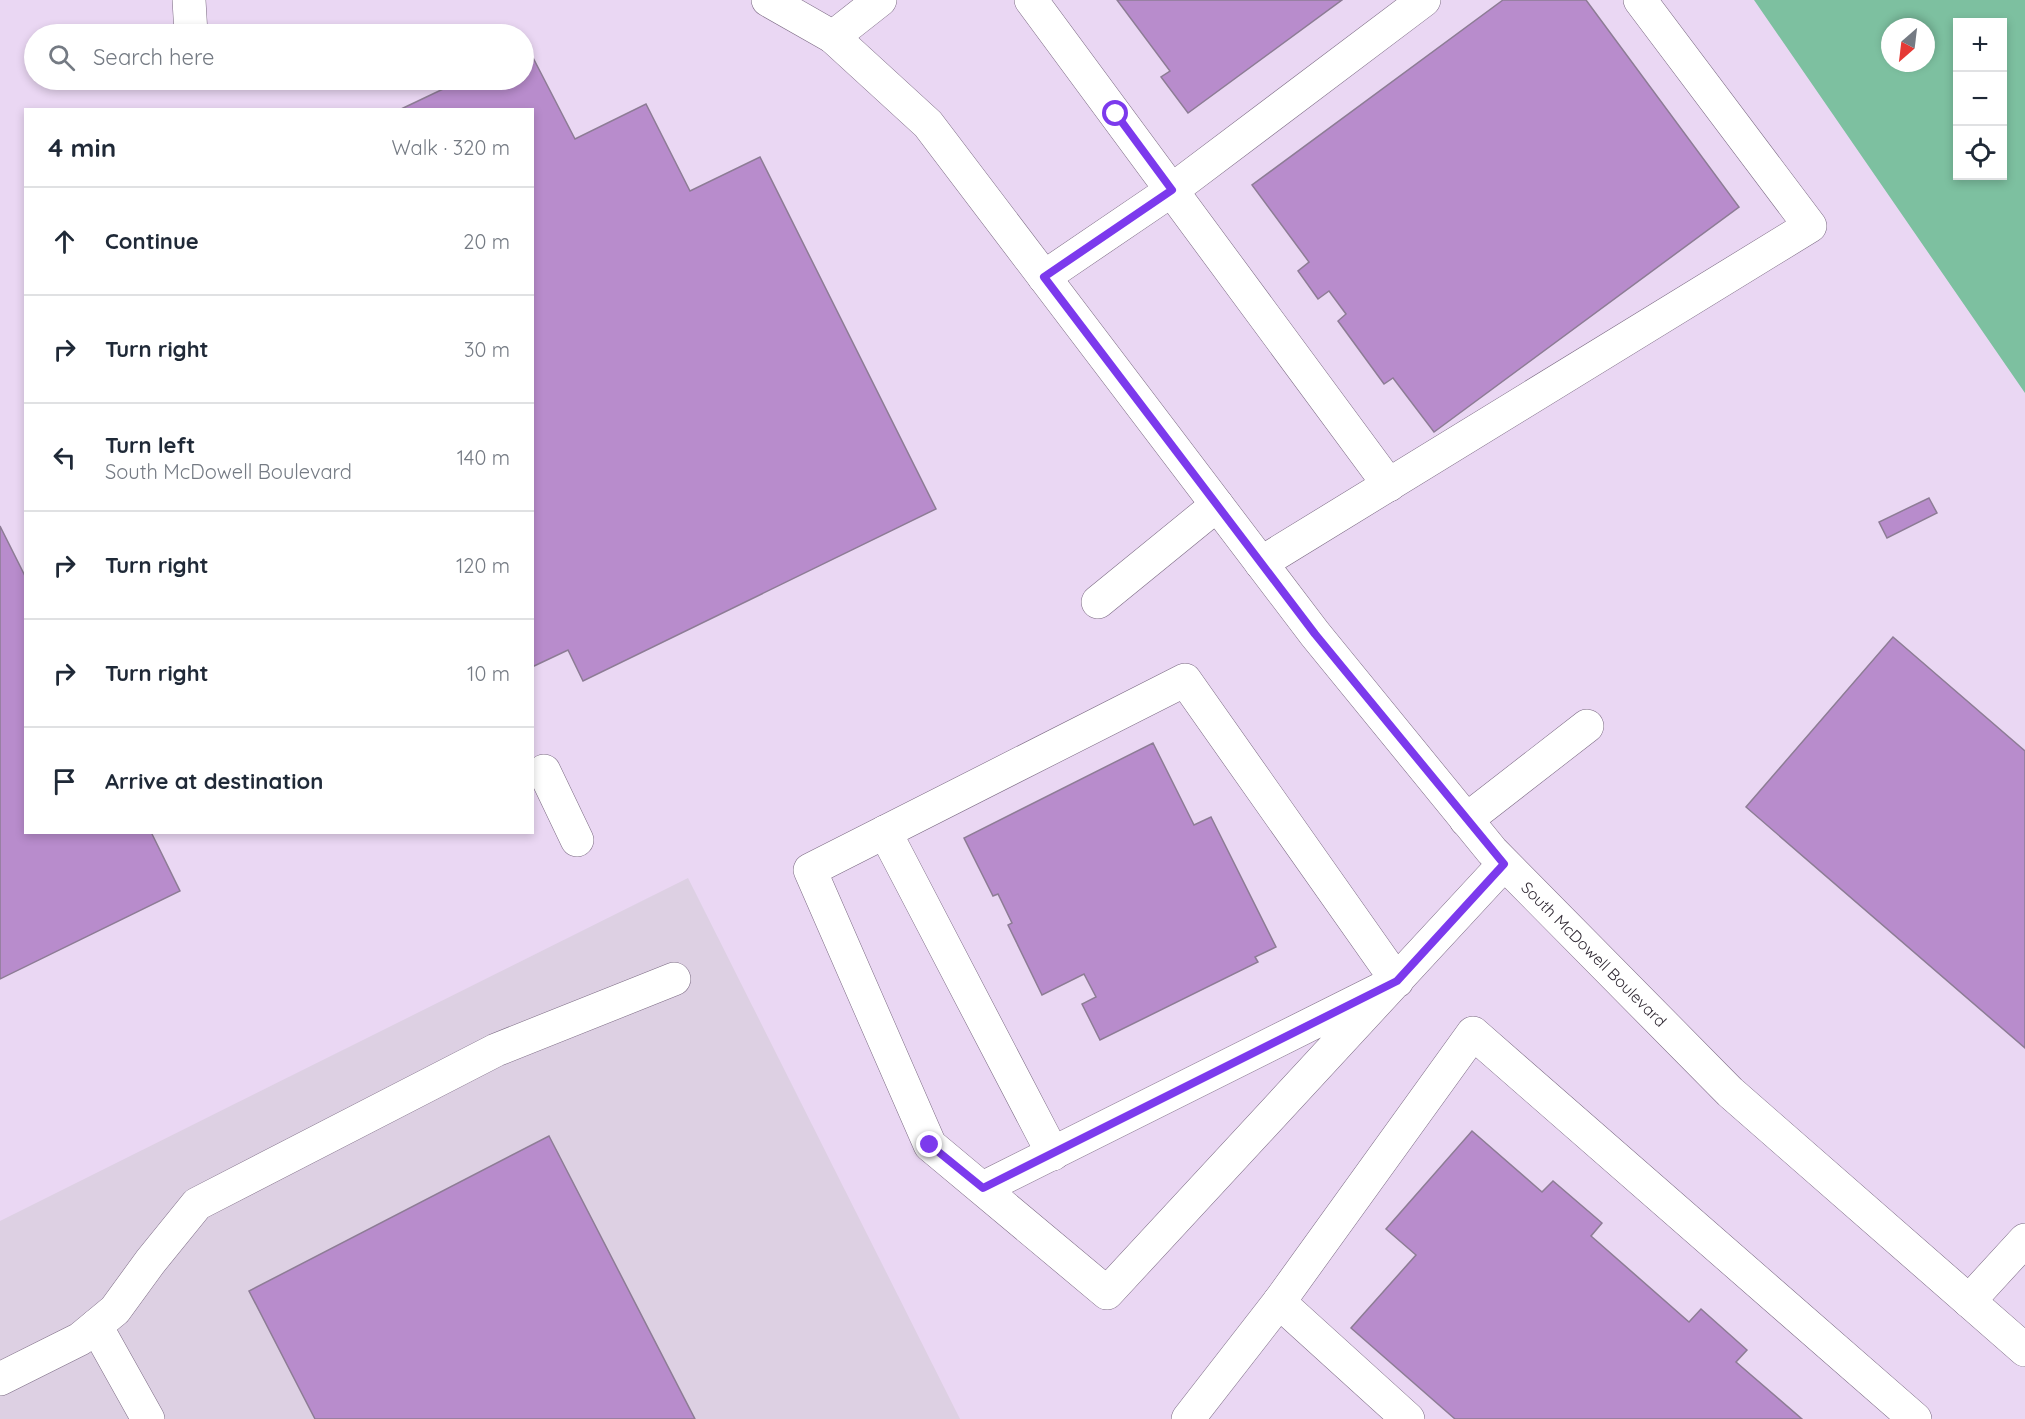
<!DOCTYPE html>
<html lang="en">
<head>
<meta charset="utf-8">
<style>
	:root { --surface:#fff; --page:#f2f2f3; --text:#1f2937; --muted:#747a83; --line:#e0e1e3 }
	body { margin:0; font-family:Quicksand,sans-serif; background:var(--page); color:var(--text) }
	.controls { position:absolute; right:18px; top:18px; display:grid; overflow:hidden; border-radius:0px; box-shadow:0 3px 9px #0003 }
	.controls button { width:54px; height:54px; display:grid; place-items:center; padding:0; border:0; border-bottom:2px solid var(--line); background:var(--surface); color:var(--text); font:30px sans-serif }
	.compass { position:absolute; left:1881px; top:18px; width:54px; height:54px; border-radius:50%; background:var(--surface); box-shadow:0 3px 9px #0003; rotate:208deg }
	.stop { position:absolute; width:18px; height:18px; margin:-14px; border:4px solid #7c3aed; border-radius:50%; background:#fff }
	.stop.end { background:#7c3aed; border-color:#fff; box-shadow:0 2px 6px #0008 }
	.list { margin:0; padding:0; list-style:none }
	h2 { display:flex; justify-content:space-between; align-items:center; height:78px; margin:0; padding:0 24px; font-size:26px }
	h2 small { font-size:20px; font-weight:400; color:var(--muted) }
	.list li { display:grid; grid-template-columns:39px 1fr auto; gap:18px; align-items:center; box-sizing:border-box; height:108px; padding:0 24px; border-top:2px solid var(--line) }
	.list b { display:block; font-size:22px; white-space:nowrap }
	.list p { margin:0; font-size:20px; white-space:nowrap; color:var(--muted) }
	.list em { font-size:20px; font-style:normal; color:var(--muted) }
	.icon { flex:none; width:33px; height:33px; fill:none; stroke:currentColor; stroke-width:2; stroke-linecap:round; stroke-linejoin:round }
	.map { position:relative; flex:none; width:2025px; height:1419px; overflow:hidden }
	.search { position:absolute; background:var(--surface); box-shadow:0 3px 9px #0003; left:24px; top:24px; width:510px; height:66px; display:flex; align-items:center; gap:15px; box-sizing:border-box; padding:0 21px; border-radius:33px; color:var(--muted); font-size:22px }
	.panel { position:absolute; background:var(--surface); box-shadow:0 3px 9px #0003; left:24px; top:108px; width:510px; height:726px; border-radius:0px }
	.map>svg:first-child { display:block }
	.industrial { fill:#ddd0e3 }
	.green { fill:#7dc0a0; fill-rule:evenodd }
	.building { fill:#b88ccc; stroke:#8d7c95; stroke-width:1.5 }
	.lines { fill:none; stroke-linecap:round; stroke-linejoin:round }
	.minor-casing { stroke:#7b6a83; stroke-width:34 }
	.minor { stroke:#fff; stroke-width:33 }
	.route { stroke:#7c3aed; stroke-width:8 }
	.labels { text-anchor:middle; dominant-baseline:central; stroke-width:5; stroke-linejoin:round; paint-order:stroke }
	.street-label { font-size:16px; fill:#302933; stroke:#fff }
</style>
</head>
<body>
<div class="map">
<svg width="2025" height="1419" viewBox="0 0 2025 1419">
	<rect width="100%" height="100%" fill="#ead7f3"/>
	<!-- industrial -->
	<path class="industrial" d="M688,878L960,1419H0V1221Z"/>
	<!-- green -->
	<path class="green" d="M1754,0H2025V393ZM1958,22H2002V176H1958ZM1890,27H1926V63H1890Z"/>
	<!-- building -->
	<g class="building">
		<path d="M1117,0H1342L1188,113L1161,77L1170,71Z"/>
		<path d="M1503,0H1586L1739,207L1434,432L1393,378L1384,384L1338,321L1346,314L1329,291L1318,299L1298,271L1309,262L1252,185Z"/>
		<path d="M528,48L575,139L646,104L690,191L760,157L936,509L583,681L568,650L532,667V110H399L462,80H524V50Z"/>
		<path d="M1929,498L1937,513L1887,538L1879,522Z"/>
		<path d="M0,526L26,578V832H151L180,891L0,979Z"/>
		<path d="M1893,637L2025,751V1048L1746,807Z"/>
		<path d="M1153,743L1194,825L1211,817L1276,947L1255,957L1258,962L1100,1040L1082,1004L1096,997L1084,974L1042,995L1008,925L1012,923L998,894L993,896L964,838Z"/>
		<path d="M1472,1131L1542,1192L1553,1181L1602,1223L1591,1236L1689,1322L1701,1309L1747,1350L1736,1362L1802,1419H1455L1351,1328L1416,1255L1386,1229Z"/>
		<path d="M549,1136L695,1419H315L249,1291Z"/>
	</g>
	<g class="lines">
		<defs>
			<g id="minor">
				<path d="M189,0L191,34"/>
				<path d="M768,0L833,37L928,124L1315,634L1492,851L1730,1092L2025,1350"/>
				<path d="M1031,0L1389,485"/>
				<path d="M833,37L880,0"/>
				<path d="M1044,277L1172,190L1424,0"/>
				<path d="M1261,563L1810,226L1640,0"/>
				<path d="M1098,602L1217,505"/>
				<path d="M544,771L577,840"/>
				<path d="M1466,820L1587,726"/>
				<path d="M885,832L1053,1154"/>
				<path d="M983,1188L1397,981L1185,680L810,870L930,1145L1107,1293L1504,864"/>
				<path d="M1969,1301L2025,1240"/>
				<path d="M96,1326L148,1419"/>
				<path d="M0,1379L80,1339L115,1310L150,1262L197,1204L496,1050L674,979"/>
				<path d="M1188,1419L1279,1302"/>
				<path d="M1408,1419L1279,1302L1473,1033L1915,1419"/>
			</g>
		</defs>
		<!-- minor casing -->
		<use href="#minor" class="minor-casing"/>
		<!-- minor -->
		<use href="#minor" class="minor"/>
	</g>
	<g class="lines">
		<!-- route -->
		<path class="route" d="M930,1145L983,1188L1397,981L1504,864L1315,634L1044,277L1172,190L1116,114"/>
	</g>
	<g class="labels">
		<!-- street labels -->
		<g class="street-label">
			<text transform="translate(1594 954) rotate(45)">South McDowell Boulevard</text>
		</g>
	</g>
</svg>
<div class="controls">
<button>+</button>
<button>−</button>
<button><svg class="icon" aria-label="locate" viewBox="0 0 24 24"><circle cx="12" cy="12" r="6"/><path d="M12 2v4M12 18v4M2 12h4M18 12h4"/></svg></button>
</div>
<svg class="compass" viewBox="-18 -18 36 36"><path d="M0-13l5 13h-10z" fill="#e53935"/><path d="M0 13l5-13h-10z" fill="#747a83"/></svg>
<div class="stop" style="left:1116px;top:114px"></div>
<div class="stop end" style="left:930px;top:1145px"></div>
<div class="search"><svg class="icon" aria-label="search" viewBox="0 0 24 24"><circle cx="10" cy="10" r="6"/><path d="M15 15l6 6"/></svg>Search here</div>
<section class="panel">
<h2>4 min<small>Walk · 320 m</small></h2>
<ul class="list">
<li><svg class="icon" aria-label="ahead" viewBox="0 0 24 24"><path d="M12 20V5M6 11l6-6 6 6"/></svg><div><b>Continue</b></div><em>20 m</em></li>
<li><svg class="icon" aria-label="right" viewBox="0 0 24 24"><path d="M7 20v-9h11M14 6l5 5-5 5"/></svg><div><b>Turn right</b></div><em>30 m</em></li>
<li><svg class="icon" aria-label="left" viewBox="0 0 24 24"><path d="M17 20v-9H6M10 6l-5 5 5 5"/></svg><div><b>Turn left</b><p>South McDowell Boulevard</p></div><em>140 m</em></li>
<li><svg class="icon" aria-label="right" viewBox="0 0 24 24"><path d="M7 20v-9h11M14 6l5 5-5 5"/></svg><div><b>Turn right</b></div><em>120 m</em></li>
<li><svg class="icon" aria-label="right" viewBox="0 0 24 24"><path d="M7 20v-9h11M14 6l5 5-5 5"/></svg><div><b>Turn right</b></div><em>10 m</em></li>
<li><svg class="icon" aria-label="arrive" viewBox="0 0 24 24"><path d="M6 21V4h12l-3 4 3 4H6"/></svg><div><b>Arrive at destination</b></div></li>
</ul>
</section>
</div>
</body>
</html>
